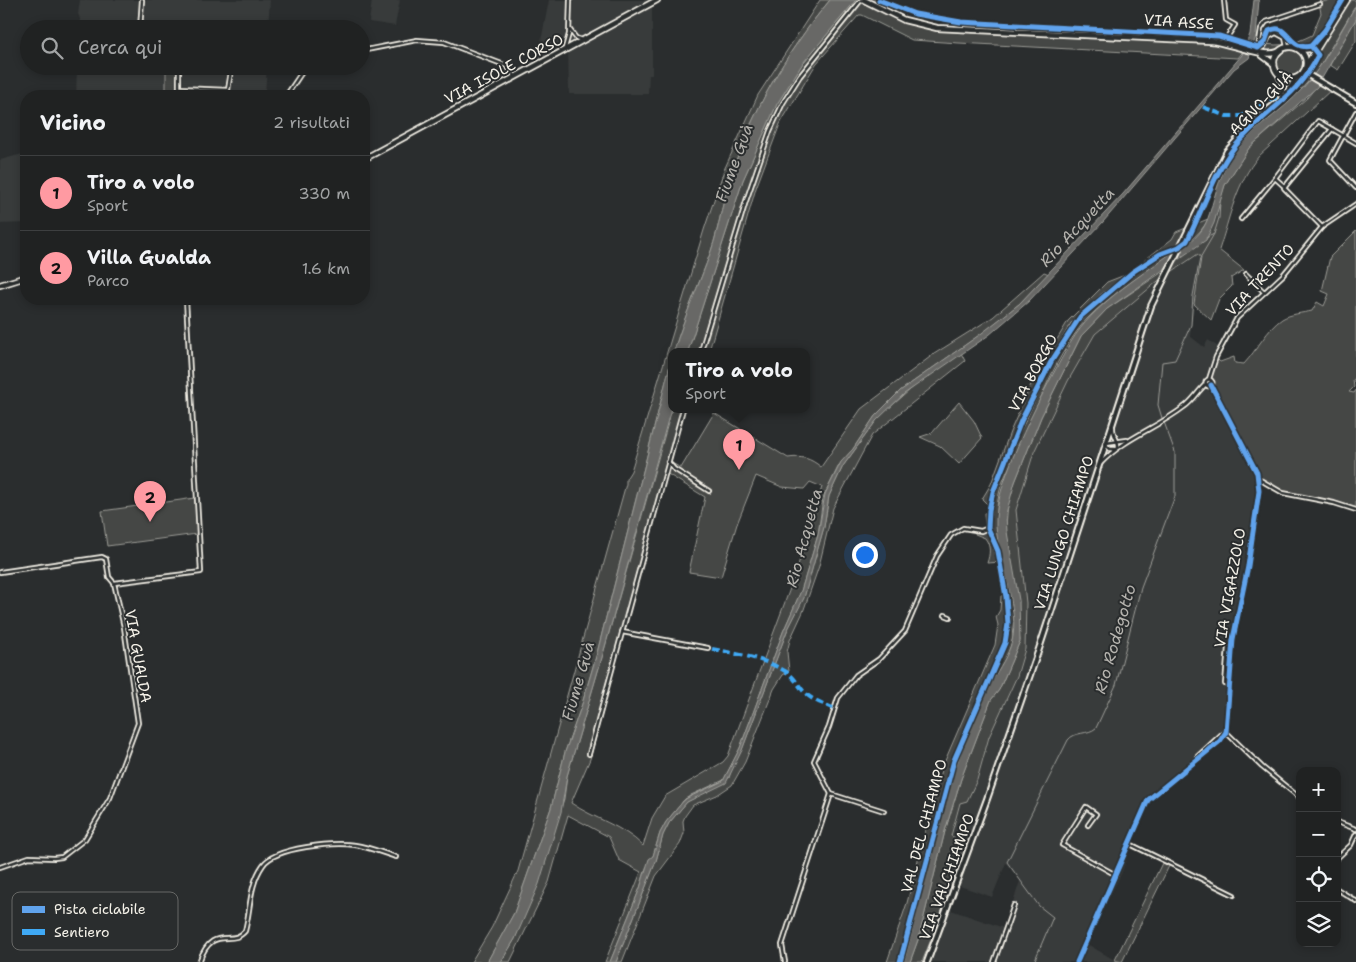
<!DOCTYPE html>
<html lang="it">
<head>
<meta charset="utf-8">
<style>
	:root { --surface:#202222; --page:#282a2a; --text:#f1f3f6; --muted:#a2a4a5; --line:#3d3f40; --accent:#ff9aa2 }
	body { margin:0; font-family:"Shantell Sans",sans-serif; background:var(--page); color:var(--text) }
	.controls { position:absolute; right:15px; bottom:15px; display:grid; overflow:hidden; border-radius:10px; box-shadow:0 2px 8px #0003 }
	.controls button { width:45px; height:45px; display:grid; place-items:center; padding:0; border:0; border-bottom:1px solid var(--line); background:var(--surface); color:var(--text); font:25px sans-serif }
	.you { position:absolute; left:864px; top:554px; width:18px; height:18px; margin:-12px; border:4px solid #fff; border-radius:50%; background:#1a73e8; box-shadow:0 0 0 8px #1a73e833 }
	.badge { display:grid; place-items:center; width:32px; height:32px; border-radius:50%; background:var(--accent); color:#111; font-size:16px; font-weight:700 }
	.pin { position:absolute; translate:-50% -41px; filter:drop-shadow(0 1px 2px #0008) }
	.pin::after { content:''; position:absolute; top:26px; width:18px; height:15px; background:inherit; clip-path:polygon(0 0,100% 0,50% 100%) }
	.popup { position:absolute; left:668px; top:348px; width:142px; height:65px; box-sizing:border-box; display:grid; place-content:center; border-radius:10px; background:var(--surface); filter:drop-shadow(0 1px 4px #0005); font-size:16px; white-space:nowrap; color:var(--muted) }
	.popup b { font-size:19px; color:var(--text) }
	.popup::after { content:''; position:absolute; left:50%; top:100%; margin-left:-10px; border:10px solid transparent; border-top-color:var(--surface) }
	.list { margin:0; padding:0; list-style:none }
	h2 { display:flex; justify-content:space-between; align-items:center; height:65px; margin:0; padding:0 20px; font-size:21px }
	h2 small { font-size:16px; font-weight:400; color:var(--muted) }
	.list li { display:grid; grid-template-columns:32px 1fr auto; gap:15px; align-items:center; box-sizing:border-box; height:75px; padding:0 20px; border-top:1px solid var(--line) }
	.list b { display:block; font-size:19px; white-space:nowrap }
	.list p { margin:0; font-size:16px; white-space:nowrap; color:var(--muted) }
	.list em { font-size:16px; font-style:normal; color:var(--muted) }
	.icon { flex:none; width:28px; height:28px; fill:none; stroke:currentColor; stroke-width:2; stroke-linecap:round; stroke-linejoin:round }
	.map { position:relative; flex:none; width:1356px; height:962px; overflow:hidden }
	.search { position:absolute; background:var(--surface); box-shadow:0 2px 8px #0003; left:20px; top:20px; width:350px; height:55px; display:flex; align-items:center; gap:12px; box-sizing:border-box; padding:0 18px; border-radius:28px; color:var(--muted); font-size:19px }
	.panel { position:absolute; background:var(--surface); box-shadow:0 2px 8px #0003; left:20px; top:90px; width:350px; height:215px; border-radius:20px }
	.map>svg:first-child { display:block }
	.built { fill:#373a3a }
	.green { fill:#444645; stroke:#9c9c96; fill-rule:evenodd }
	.water { fill:#676866; stroke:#9f9f9a }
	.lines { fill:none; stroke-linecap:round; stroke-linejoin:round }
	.stream { stroke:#9f9f9a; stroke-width:1 }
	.street-casing { stroke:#f4f1e8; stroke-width:6 }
	.secondary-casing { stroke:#f4f1e8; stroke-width:8 }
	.primary-casing { stroke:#f4f1e8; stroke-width:8 }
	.street { stroke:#2a2d2e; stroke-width:2.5 }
	.secondary { stroke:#2a2d2e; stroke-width:4 }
	.primary { stroke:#2a2d2e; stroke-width:4.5 }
	.quiet { stroke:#3fa9f5; stroke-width:4; stroke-dasharray:8 4; stroke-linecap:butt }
	.cycleway-casing { stroke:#2a2d2e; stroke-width:8 }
	.cycleway { stroke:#60a3ed; stroke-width:5 }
	.labels { text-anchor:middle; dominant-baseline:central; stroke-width:4; stroke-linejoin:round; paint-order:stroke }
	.street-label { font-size:15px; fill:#f4f1e8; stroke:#2a2d2e }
	.water-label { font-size:16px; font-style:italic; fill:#b5b3ae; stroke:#2a2d2e }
	.key { fill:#2a2d2e; stroke:#676866; stroke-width:1 }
	.key-label { font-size:14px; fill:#f4f1e8 }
</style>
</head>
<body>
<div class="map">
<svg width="1356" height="962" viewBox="0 0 1356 962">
	<rect width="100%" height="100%" fill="#2a2d2e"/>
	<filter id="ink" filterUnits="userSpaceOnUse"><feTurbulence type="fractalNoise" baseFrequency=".02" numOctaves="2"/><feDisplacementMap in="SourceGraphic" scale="10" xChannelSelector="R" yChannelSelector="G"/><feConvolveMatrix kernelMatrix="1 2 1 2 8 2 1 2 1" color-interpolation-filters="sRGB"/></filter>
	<g filter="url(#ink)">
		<!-- built -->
		<g class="built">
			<path d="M80,0H270L268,29H79L80,19L78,14Z"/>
			<path d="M372,0H400L395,26L369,22Z"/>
			<path d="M549,0H657L652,3V75H649L648,94H569L568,49L536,66Z"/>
			<path d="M77,66H267L265,96H76Z"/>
			<path d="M26,153V223L0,224V160Z"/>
			<path d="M1198,254L1201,258L1190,336L1204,347L1208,340L1220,348L1216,358L1213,388L1258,479L1259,492L1233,658L1227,733L1147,802L1122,872L1087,944L1118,962H928L948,909L1004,928L1020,881L1006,863L992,897L954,884L960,867L951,836L960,803L977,780L989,737L1017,676L1025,649L1026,603L1016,510L1034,452L1068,381L1095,334L1158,281Z"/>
		</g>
		<!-- green -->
		<g class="green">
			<path d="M820,0H830C784,55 751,113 729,181C722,204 719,228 711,251C699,285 684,317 674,351H672L671,361L597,653L582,704L565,752L551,808L514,913L487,962H471L492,927L518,871L626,484V479L631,471L704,230L724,170L758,95Z"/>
			<path d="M856,0H885L881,8L904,20L934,28L1220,42L1245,49L1238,58L959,43L912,40L862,15H859L816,64L780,124L756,188L709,351H688L743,180L777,104L803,63Z"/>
			<path d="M1330,0H1356V5L1317,71L1302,89L1284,84L1273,62L1259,54L1262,43C1280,48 1296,43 1312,35L1321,13L1319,3Z"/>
			<path d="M1356,19V41L1338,70L1330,65Z"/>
			<path d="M166,70L178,72L177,92L166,91Z"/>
			<path d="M1320,82L1332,89L1259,156C1236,183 1230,217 1219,250L1244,270L1231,278L1232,286L1219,299L1211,320L1194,304L1201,258L1198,254L1158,281L1095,334L1068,381L1034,452L1016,510L1026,603L1025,649L1017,676L989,737L977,780L967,801L960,803L951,836L969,844L922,962H910L919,937L945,831L961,779L991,700L999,690L1020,641L1006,526L1008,504L1015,482L1041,417L1081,336L1107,309L1173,265L1209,231L1225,185L1249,148L1307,98Z"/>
			<path d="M1208,219C1199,238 1184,244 1168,256C1141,276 1110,295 1087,319C1058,350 1036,410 1018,449C1012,463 1002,479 999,494C994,518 998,539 1003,562L987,563C990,554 991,546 985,538L975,534L976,530L980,531L985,527L984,513L989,512V506L982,499L991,484L1010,432L1033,380L1068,321L1107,282L1125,275L1172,239L1176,232Z"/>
			<path d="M1356,231V377L1353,380L1354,387L1349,392L1354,393L1356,390V512L1320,498L1284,492L1258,479L1213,388L1206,381L1216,358L1220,362L1234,357L1235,363L1244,364C1256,351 1268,328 1282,319C1290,314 1303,313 1312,311L1317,302L1324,306L1329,294L1322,291L1330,257Z"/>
			<path d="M1044,272L1049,274L1019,304L988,329L900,391L875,416L853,449L839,465L823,498L818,535L801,591L783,632L740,748L723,781L685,799L666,822L660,833L653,856L646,868L640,888L610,962H605L641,872L619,860L609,837L568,815L549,882L510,962H501L515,939L564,799L567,776L603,654L672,409H682L668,461L681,468L714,413L788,458C802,456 810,458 821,467L861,409L934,354L993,317ZM666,473L705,497L689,572L721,577L737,524L756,476L782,487L804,489L810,482L822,487L795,575L728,756L723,762L665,796L652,818L643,846C622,825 594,819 571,803L590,759Z"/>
			<path d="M961,353L965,361L872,435L833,508L819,566L803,612L790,640L787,652L789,671L783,675L774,689L745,762L732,785L717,795L693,805L685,816L683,821L684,833L680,844L656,876L622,962H616L656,861L663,835L669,823L687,802L729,778L732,767L742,750L787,631L804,597L824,527L829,496L843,466L879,417L918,383Z"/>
			<path d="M959,402L974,421L982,438L959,464L940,446L920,437L932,433Z"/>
			<path d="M195,498L197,534L107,546L102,511Z"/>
			<path d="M1009,593L1013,638L1007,657L985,695L963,747L936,836L904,962H887L907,903L941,770L995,645L998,625L996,617L1000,610L1001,596Z"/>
			<path d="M1163,861L1170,864L1122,962L1115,960Z"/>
		</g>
		<!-- water -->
		<g class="water">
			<path d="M830,0H856L803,63L777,104L743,180L688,351H674C684,317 699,285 711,251C719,228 722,204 729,181C751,113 784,55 830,0Z"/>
			<path d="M1254,0H1259L1256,36L1249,58L1234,69L1103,222L1029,301L989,335L904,394L876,421L843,466L829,496L824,527L804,598L787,631L742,750L726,783L687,802L669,823L663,835L656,861L616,962H610L640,888L649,859L653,856L660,833L666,822L685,799L723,781L740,748L783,632L801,591L818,535L825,494L841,462L853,449L875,416L900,391L982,333L1019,304L1123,194L1242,55L1250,34Z"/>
			<path d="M1356,5V19L1317,87L1249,148L1225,185L1214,223L1206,240L1107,309L1081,336L1041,417L1015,482L1006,514L1007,532L1019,600L1020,641L999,690L991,700L961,779L945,831L919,937L910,962H904C924,891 936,816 963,747C971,725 981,702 992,681C999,668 1008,656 1012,641C1020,609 998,559 996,526C993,482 1048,382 1071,342C1093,305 1136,279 1170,254C1181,247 1193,242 1201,231C1209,221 1211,207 1215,195C1219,180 1227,162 1237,150C1255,126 1282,112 1302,89C1324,65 1339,34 1356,5Z"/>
			<path d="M671,361V409L603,654L567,776L561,812L539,884L515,939L501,962H487L514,913L551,808L565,752L582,704L597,653Z"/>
		</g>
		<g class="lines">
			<!-- stream -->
			<g class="stream">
				<path d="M1206,238L1214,234"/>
				<path d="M1162,418L1158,405L1162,362L1175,360L1191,325L1193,296L1200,258L1214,234L1219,218L1220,202"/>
				<path d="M682,802L691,795L724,780"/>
				<path d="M1034,962L1053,917L1039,906L1007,862L1068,740C1075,731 1088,735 1096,728L1116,685L1141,587L1175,496V452L1164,422"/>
			</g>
			<defs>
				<g id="street">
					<path d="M879,0L915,14L961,22L1219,36L1258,48L1264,47L1269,37L1276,33L1285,38L1287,47"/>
					<path d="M1224,0L1226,20L1235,25L1227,37"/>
					<path d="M140,29L142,0"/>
					<path d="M570,30L576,38L582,40"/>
					<path d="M565,48L569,34L570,0"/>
					<path d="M1258,48L1261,29L1266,22L1320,4"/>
					<path d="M361,51L417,40L444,42L507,66L516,77"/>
					<path d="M158,66L231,71L228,90L179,88V96"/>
					<path d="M179,69V88"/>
					<path d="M164,94H179"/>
					<path d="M286,96L306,66"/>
					<path d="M1356,112L1330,160L1356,188"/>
					<path d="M1275,178L1318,121L1356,143"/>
					<path d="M1241,219L1275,178L1285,187"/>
					<path d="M1322,227L1284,188L1332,129"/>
					<path d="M1246,274L1264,292"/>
					<path d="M701,351L746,201L770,131L783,103L800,76L861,0"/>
					<path d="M1209,379L1216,357L1237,318L1283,275L1322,227L1356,204"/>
					<circle cx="1209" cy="383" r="3.5"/>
					<path d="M1113,427C1112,435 1119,440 1118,447"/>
					<path d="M1106,443L1127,440"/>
					<path d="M1105,444L1110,449H1115"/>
					<path d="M668,462L674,469L709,491"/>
					<path d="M1100,464C1124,438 1157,428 1184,407C1193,401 1198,391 1206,384"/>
					<path d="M1257,478L1283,493L1334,503L1356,510"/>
					<path d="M0,572L102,557L106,559L109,577L114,583"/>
					<path d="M114,583L201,572L186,299"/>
					<path d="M945,615L950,617"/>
					<path d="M622,632L708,648"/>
					<path d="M1229,686L1225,684L1228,647L1232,648"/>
					<path d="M589,754L683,409"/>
					<path d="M1197,757L1224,732H1226L1262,767L1300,798"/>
					<path d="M831,794L884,811"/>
					<path d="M1337,822L1356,829"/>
					<path d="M1088,825L1096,814L1086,807L1062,845L1116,875"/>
					<path d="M1130,844L1234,895"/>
					<path d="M1337,858L1351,845L1356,834"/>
					<path d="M0,867L29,857L54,858L62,857L85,839L110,798L138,723L124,627L114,583"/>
					<path d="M1337,889L1356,901"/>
					<path d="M199,962C213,923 231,948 245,931C251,908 249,885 263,865C275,847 335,842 355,845C369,847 383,853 396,857"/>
					<path d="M785,962L782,945L831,794L814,761L829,727L838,698L856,675L879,659L905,631L937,556L951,535L963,528L981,531L988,528L991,500L1010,447L1051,362L1073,325L1103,296L1134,271L1160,254L1179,247"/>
					<path d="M994,962L1014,905"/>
					<path d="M1077,962L1148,800L1220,741L1226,732L1233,639L1248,566L1259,491L1257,473L1211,385"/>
				</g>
				<g id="secondary">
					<path d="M1303,72L1356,103"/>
					<path d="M1279,75L1283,84L1281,99"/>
					<path d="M927,962L987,799L1039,649L1151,306L1227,151L1254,121L1283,98L1296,78"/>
				</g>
				<g id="primary">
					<path d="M864,0L904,20L937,28L1211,41C1230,43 1263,58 1278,52"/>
					<circle cx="1290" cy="63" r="16"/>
					<path d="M1300,50L1310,49L1320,41"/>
					<path d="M1262,55L1274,64"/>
					<path d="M1306,66L1347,0"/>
					<path d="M364,159L657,0"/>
					<path d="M0,285L26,277"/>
				</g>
			</defs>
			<!-- street casing -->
			<use href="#street" class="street-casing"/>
			<!-- secondary casing -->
			<use href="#secondary" class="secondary-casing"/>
			<!-- primary casing -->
			<use href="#primary" class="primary-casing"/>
			<!-- street -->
			<use href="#street" class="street"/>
			<!-- secondary -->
			<use href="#secondary" class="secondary"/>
			<!-- primary -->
			<use href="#primary" class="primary"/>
			<!-- quiet -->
			<g class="quiet">
				<path d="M1203,107L1226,116H1242L1280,95"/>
				<path d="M712,649C737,654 763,658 785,671C795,677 799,687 806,694C814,701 824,704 833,708"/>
			</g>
			<defs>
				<g id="cycleway">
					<path d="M879,0L915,14L961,22L1219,36L1258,48L1265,42L1269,31C1288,20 1288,52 1311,46L1325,30L1343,0"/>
					<path d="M900,962L954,760L1005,643L1008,624L1006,597L998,551L988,528L989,510L993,492L1021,421L1051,362L1080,317L1134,271L1160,254L1179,247L1187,241C1203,209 1214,173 1236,145C1265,110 1297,98 1318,55L1311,46"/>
					<path d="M1077,962L1148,800L1220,741L1226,732L1233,639L1248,566L1259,491L1257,473L1211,385"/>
				</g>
			</defs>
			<!-- cycleway casing -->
			<use href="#cycleway" class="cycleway-casing"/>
			<!-- cycleway -->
			<use href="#cycleway" class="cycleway"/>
		</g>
	</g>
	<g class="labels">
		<!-- street labels -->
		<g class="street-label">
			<text transform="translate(1179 22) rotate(4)">VIA ASSE</text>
			<text transform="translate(504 69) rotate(-28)">VIA ISOLE CORSO</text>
			<text transform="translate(1261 103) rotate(-45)">AGNO-GUÀ</text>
			<text transform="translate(1260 280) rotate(-47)">VIA TRENTO</text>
			<text transform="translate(1033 373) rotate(-62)">VIA BORGO</text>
			<text transform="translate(1064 533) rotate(-72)">VIA LUNGO CHIAMPO</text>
			<text transform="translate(1230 588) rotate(-80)">VIA VIGAZZOLO</text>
			<text transform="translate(138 656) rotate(80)">VIA GUALDA</text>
			<text transform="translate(924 826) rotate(-75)">VAL DEL CHIAMPO</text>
			<text transform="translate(947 877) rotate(-70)">VIA VALCHIAMPO</text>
		</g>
		<!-- water labels -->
		<g class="water-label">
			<text transform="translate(734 163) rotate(-70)">Fiume Guà</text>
			<text transform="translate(1077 227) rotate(-47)">Rio Acquetta</text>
			<text transform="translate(804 538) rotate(-75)">Rio Acquetta</text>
			<text transform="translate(1115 639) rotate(-74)">Rio Rodegotto</text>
			<text transform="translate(578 681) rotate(-74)">Fiume Guà</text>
		</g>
	</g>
	<!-- legend -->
	<rect x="12" y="892" width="166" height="58" rx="8" class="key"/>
	<rect x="22" y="906" width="23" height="7" fill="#60a3ed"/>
	<rect x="22" y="929" width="23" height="6" fill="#3fa9f5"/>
	<g class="key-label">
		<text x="54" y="914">Pista ciclabile</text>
		<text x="54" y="937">Sentiero</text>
	</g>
</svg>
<div class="controls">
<button>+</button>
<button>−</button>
<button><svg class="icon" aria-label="locate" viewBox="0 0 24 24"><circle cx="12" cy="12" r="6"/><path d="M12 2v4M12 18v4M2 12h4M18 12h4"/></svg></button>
<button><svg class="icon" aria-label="layers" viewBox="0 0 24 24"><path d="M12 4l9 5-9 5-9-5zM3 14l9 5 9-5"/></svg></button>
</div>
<div class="you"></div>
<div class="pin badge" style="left:739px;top:470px">1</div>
<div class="popup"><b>Tiro a volo</b>Sport</div>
<div class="pin badge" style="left:150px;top:522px">2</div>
<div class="search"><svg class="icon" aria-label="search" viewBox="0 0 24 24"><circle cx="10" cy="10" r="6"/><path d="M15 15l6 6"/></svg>Cerca qui</div>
<section class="panel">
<h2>Vicino<small>2 risultati</small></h2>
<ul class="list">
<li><span class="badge">1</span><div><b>Tiro a volo</b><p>Sport</p></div><em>330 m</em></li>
<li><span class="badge">2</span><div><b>Villa Gualda</b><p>Parco</p></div><em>1.6 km</em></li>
</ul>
</section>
</div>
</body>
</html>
